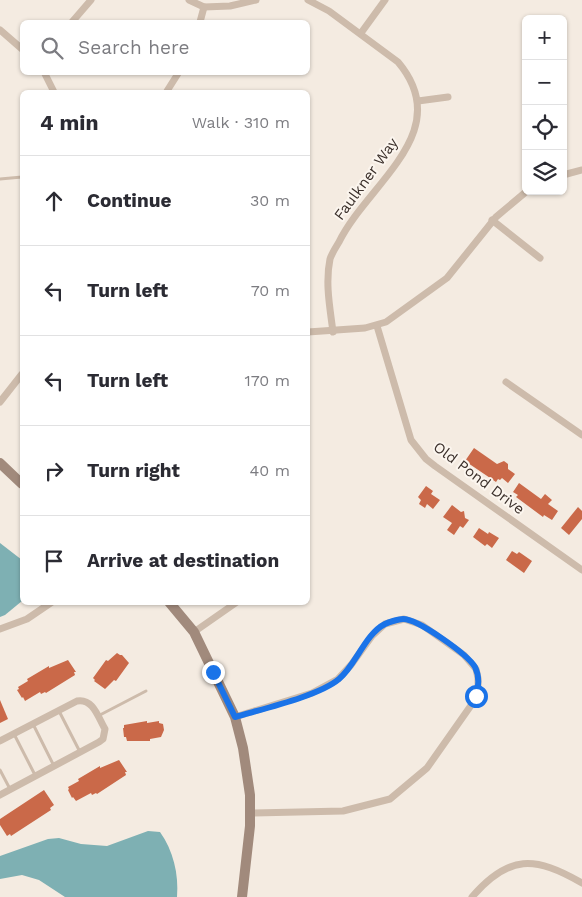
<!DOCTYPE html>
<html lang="en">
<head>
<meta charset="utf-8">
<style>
	:root { --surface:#fff; --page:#f2f2f3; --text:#2b2b33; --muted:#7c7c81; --line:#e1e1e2 }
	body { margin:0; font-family:"Work Sans",sans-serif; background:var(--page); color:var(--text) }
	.controls { position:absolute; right:15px; top:15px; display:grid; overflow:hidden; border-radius:8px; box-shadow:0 1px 4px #0004 }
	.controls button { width:45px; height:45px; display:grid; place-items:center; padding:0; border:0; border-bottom:1px solid var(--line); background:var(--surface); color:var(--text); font:25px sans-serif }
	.stop { position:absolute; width:15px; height:15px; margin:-11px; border:4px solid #1a73e8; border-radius:50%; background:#fff }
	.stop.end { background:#1a73e8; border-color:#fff; box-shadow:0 1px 5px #0008 }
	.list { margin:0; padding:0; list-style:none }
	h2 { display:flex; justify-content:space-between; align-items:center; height:65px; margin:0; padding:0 20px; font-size:21px }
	h2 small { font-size:16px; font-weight:400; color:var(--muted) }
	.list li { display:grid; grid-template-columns:32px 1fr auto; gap:15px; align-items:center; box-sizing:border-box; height:90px; padding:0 20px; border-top:1px solid var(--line) }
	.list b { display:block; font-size:19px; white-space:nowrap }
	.list em { font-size:16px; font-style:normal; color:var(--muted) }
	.icon { flex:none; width:28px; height:28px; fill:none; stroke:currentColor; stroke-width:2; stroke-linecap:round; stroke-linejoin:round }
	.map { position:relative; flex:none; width:582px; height:897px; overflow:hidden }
	.search { position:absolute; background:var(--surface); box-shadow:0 1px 4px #0004; left:20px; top:20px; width:290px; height:55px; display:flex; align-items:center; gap:12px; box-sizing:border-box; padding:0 18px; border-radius:8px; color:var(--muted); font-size:19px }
	.panel { position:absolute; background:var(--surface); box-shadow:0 1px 4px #0004; left:20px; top:90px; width:290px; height:515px; border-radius:8px }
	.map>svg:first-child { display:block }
	.water { fill:#7eb0b3 }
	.building { fill:#ca6949 }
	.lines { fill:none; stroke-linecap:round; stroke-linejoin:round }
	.lane { stroke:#cdbbab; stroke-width:3 }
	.street { stroke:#cdbbab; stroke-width:7 }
	.secondary { stroke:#a18a7c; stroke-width:10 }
	.route { stroke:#1a73e8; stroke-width:6 }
	.labels { text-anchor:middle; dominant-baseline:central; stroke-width:4; stroke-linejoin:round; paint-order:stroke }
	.street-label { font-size:15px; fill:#3b302b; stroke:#fbf5ee }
</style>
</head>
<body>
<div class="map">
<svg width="582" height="897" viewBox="0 0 582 897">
	<rect width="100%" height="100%" fill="#f4ebe1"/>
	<!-- water -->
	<g class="water">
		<path d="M0,543L22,560V601L5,615L0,617Z"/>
		<path d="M148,831L160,832C173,850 179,874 177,897H65L39,880L22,875L0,879V856L48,839L59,838L81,844L107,846Z"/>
	</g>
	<!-- building -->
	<g class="building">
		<path d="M474,448L497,464L504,461L508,464V469L515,474L508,483L502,478L500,480L498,479L496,482L465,461Z"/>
		<path d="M519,483L541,499L545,494L552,500L548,504L558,511L552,520L544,515L543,517L516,497L518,495L513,492Z"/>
		<path d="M426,486L433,491L431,494L440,500L433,509L427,504L425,508L419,504L421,500L418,497Z"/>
		<path d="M452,505L461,512L464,511L465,518L469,520L463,528L460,526L454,535L447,530L452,523L443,517Z"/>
		<path d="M578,507L582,511V519L569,535L561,528Z"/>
		<path d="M479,528L488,534L489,532L499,538L492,548L487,544L485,546L473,537Z"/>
		<path d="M512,551L517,554L519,552L522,554L532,561L524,573L506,560Z"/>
		<path d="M117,653L120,655H122L129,663L116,681L114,680L105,689L94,681L95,680L93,678L106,660L108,661Z"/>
		<path d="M68,660L76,672H74L75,675L46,693L45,692L41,694L40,692L25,701L23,697L22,698L17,690L19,689L18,687L28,681L27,679L49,666V668Z"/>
		<path d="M0,700L8,719L0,723Z"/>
		<path d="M147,721V723L159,721V723L163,724L164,730L161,737L150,739V741H127L126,737H124L123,728H124V725Z"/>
		<path d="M119,760L127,772H125L126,775L97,794L96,793L92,795L91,793L76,801L73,797L72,798L68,790L69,789L68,787L79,781L78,779L100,766V768Z"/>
		<path d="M44,790L54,805L50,808L51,810L11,836L10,834L7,836L0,825V819Z"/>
	</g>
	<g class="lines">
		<!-- lane -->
		<g class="lane">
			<path d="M0,179L22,177"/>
			<path d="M59,711L80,752"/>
			<path d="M98,716L146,691"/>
			<path d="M33,724L54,766"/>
			<path d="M14,734L35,775"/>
			<path d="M0,770L10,789"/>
		</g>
		<!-- street -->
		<g class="street">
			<path d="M189,0L204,7L230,6L256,0"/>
			<path d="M308,0L329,11L398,62C457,132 367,184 339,242C336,247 332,253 330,259C325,283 330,308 333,332"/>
			<path d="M72,22L91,0"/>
			<path d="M200,22L204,7"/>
			<path d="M0,30L22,49"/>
			<path d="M361,33L385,0"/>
			<path d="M44,72L54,92"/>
			<path d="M167,91L179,72"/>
			<path d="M418,101L448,97"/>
			<path d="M563,175L582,170"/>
			<path d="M492,220L540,258"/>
			<path d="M377,326L411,440L426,459L435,466L582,570"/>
			<path d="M308,332L365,328L386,322L447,278L496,217L527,191"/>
			<path d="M506,382L582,435"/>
			<path d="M0,402L22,374"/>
			<path d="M0,629L27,619L52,602"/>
			<path d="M194,632L237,602"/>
			<path d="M235,717L312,693L338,679L351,665L372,636L385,624L404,619L422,625L464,655L476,669L478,678V687L472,704L427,768L390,799L343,811L250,813"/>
			<path d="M0,741L77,701C93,698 98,717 105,729L103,739L99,742L0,795"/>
			<path d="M472,897C509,854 535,856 582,883"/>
		</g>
		<!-- secondary -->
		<g class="secondary">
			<path d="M0,463L22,484"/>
			<path d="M169,602L194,632L235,717L243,748L250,795V826L242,897"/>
		</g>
	</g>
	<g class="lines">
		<!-- route -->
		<path class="route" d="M213,672L235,717C262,709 319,696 339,679C356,665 365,634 385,624C389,622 399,619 403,619C418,619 467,654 475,667C480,677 479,686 476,696"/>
	</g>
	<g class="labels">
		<!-- street labels -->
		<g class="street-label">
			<text transform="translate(366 179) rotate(-54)">Faulkner Way</text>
			<text transform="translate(479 478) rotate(37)">Old Pond Drive</text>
		</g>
	</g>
</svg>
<div class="controls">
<button>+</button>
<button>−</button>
<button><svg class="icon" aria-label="locate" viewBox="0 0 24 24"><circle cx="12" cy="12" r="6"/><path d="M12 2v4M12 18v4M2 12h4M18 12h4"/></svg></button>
<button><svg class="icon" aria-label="layers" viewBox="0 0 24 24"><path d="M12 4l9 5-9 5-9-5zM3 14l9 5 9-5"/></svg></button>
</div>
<div class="stop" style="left:476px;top:696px"></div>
<div class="stop end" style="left:213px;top:672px"></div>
<div class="search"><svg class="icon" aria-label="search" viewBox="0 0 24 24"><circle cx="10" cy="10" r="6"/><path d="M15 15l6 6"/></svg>Search here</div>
<section class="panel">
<h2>4 min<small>Walk · 310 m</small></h2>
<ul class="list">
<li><svg class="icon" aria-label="ahead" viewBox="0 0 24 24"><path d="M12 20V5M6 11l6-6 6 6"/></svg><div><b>Continue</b></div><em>30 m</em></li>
<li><svg class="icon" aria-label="left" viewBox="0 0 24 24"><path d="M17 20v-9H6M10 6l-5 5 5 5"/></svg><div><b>Turn left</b></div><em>70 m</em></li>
<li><svg class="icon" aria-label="left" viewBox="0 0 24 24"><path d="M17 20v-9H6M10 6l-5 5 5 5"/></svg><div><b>Turn left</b></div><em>170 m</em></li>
<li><svg class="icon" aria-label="right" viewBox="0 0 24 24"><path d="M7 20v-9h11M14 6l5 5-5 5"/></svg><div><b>Turn right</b></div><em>40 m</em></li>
<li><svg class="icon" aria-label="arrive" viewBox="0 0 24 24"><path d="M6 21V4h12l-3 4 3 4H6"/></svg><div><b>Arrive at destination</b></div></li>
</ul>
</section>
</div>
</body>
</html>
